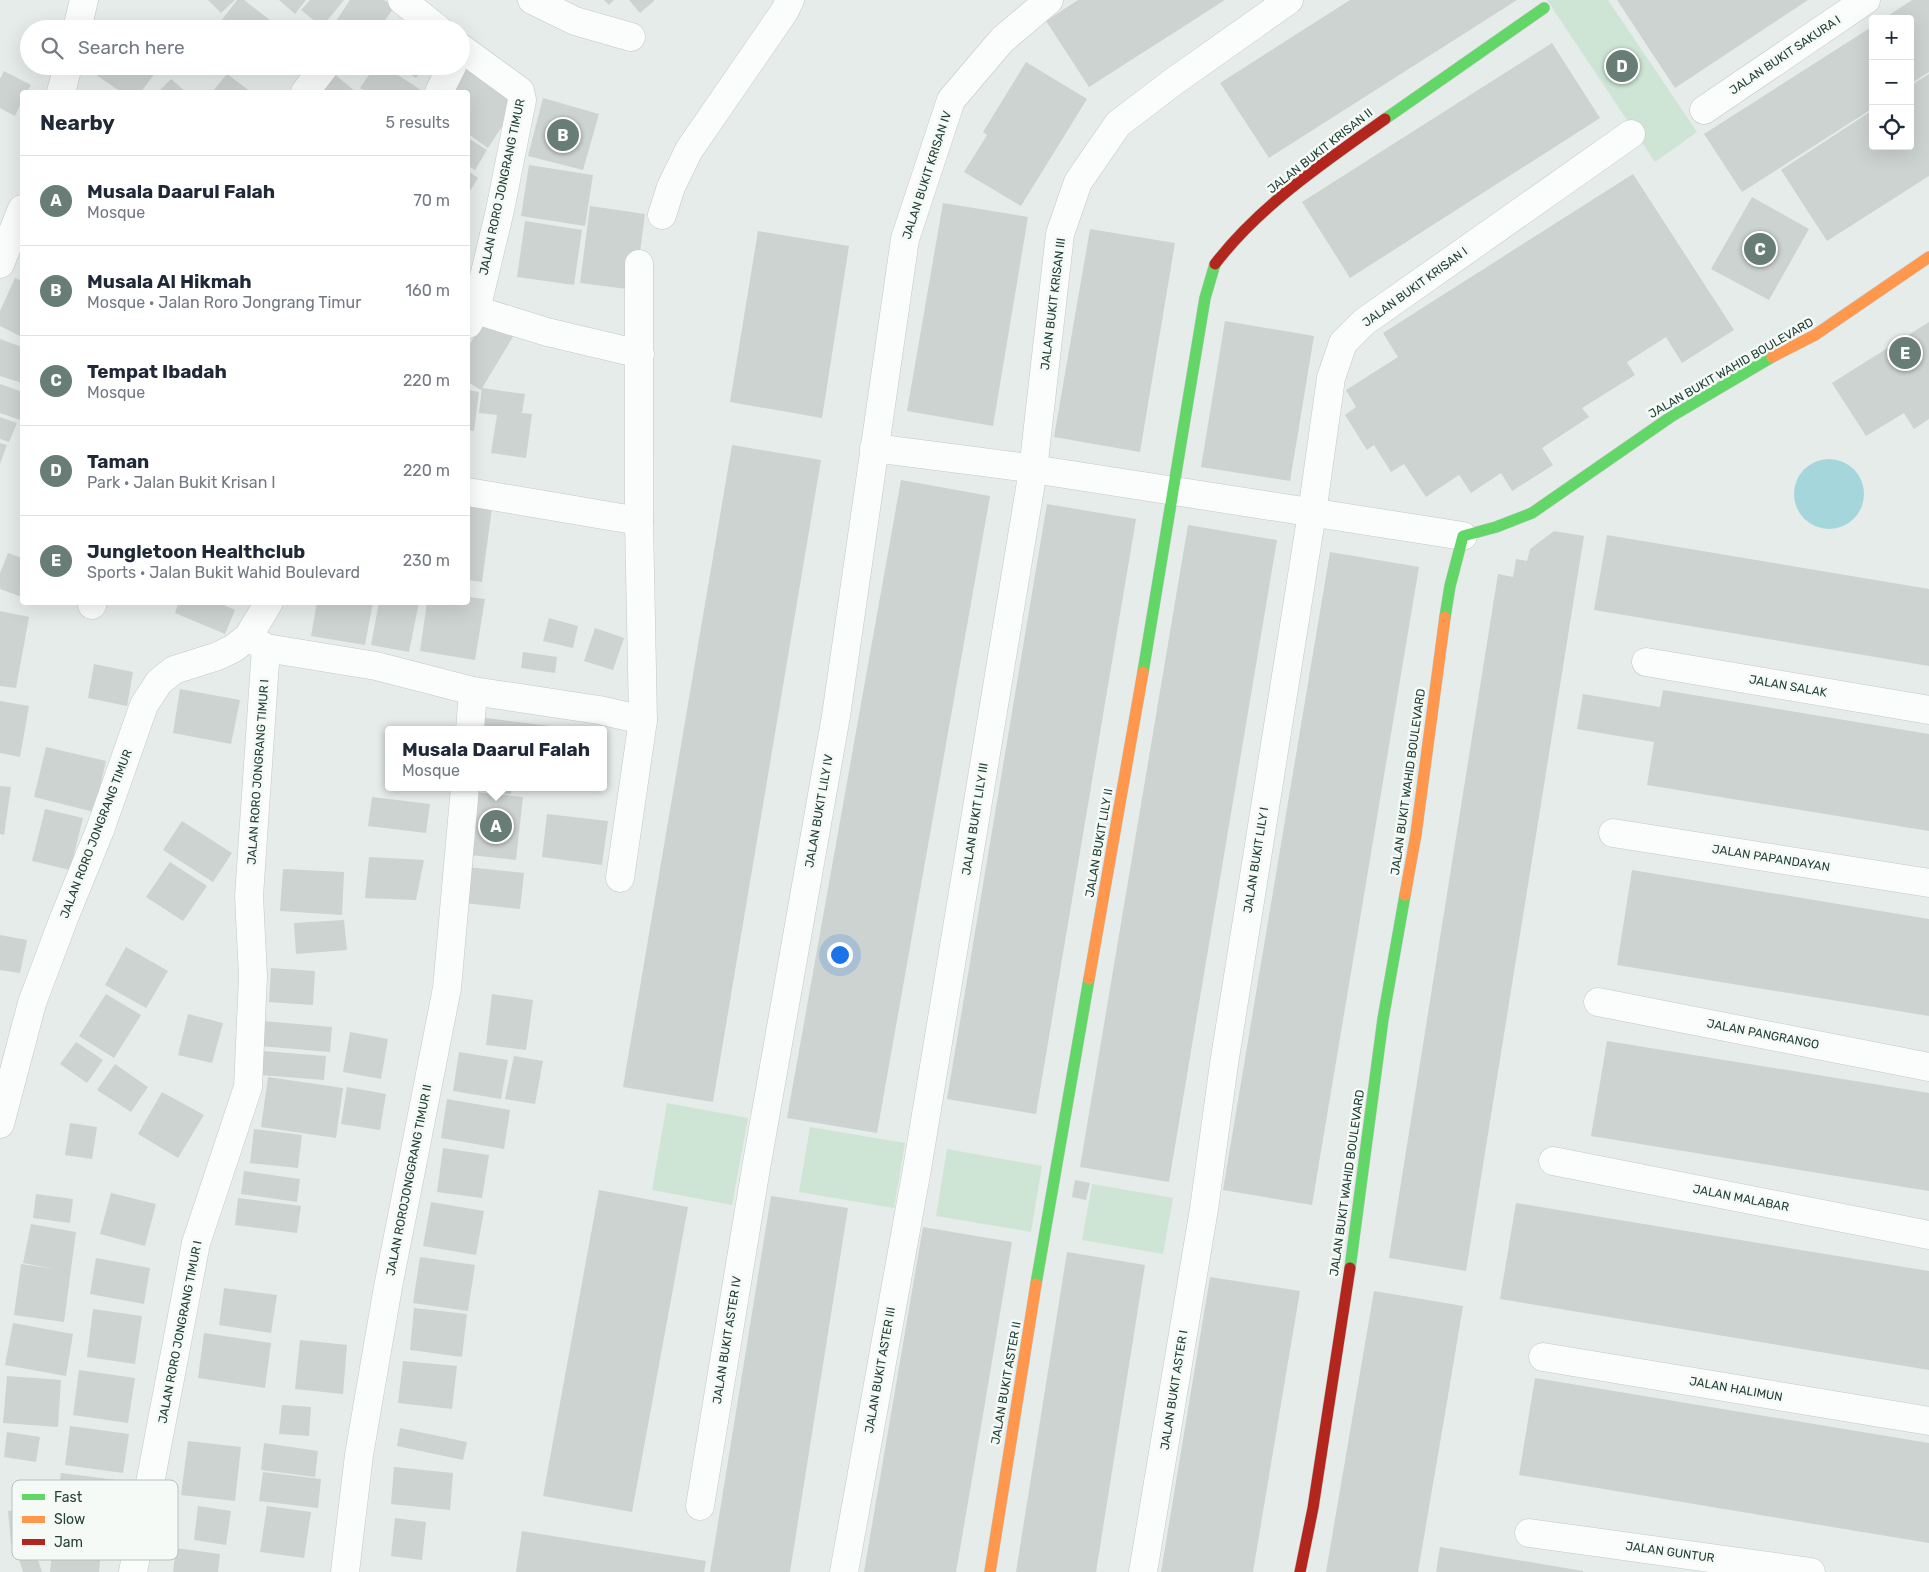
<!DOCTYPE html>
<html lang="en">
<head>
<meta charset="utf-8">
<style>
	:root { --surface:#fff; --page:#f6f6f7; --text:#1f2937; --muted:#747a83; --line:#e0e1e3; --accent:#677d75 }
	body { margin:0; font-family:Rubik,sans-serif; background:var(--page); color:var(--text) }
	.controls { position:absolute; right:15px; top:15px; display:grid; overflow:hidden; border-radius:5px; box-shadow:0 5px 20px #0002 }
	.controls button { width:45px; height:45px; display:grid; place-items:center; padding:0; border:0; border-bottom:1px solid var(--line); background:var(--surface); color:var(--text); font:25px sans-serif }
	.you { position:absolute; left:839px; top:954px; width:18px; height:18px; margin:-12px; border:4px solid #fff; border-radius:50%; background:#1a73e8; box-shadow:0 0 0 8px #1a73e833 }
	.badge { display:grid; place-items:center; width:32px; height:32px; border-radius:50%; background:var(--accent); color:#fff; font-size:16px; font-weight:700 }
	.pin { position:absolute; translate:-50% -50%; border:2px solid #fff; box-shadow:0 1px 5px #0006 }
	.popup { position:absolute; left:385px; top:726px; width:222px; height:65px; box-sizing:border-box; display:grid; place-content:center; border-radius:5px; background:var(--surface); filter:drop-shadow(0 1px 4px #0005); font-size:16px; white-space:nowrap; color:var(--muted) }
	.popup b { font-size:19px; color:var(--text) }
	.popup::after { content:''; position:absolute; left:50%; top:100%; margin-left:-10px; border:10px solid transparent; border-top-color:var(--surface) }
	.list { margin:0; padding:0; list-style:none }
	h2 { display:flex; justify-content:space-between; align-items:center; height:65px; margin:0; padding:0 20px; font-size:21px }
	h2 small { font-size:16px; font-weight:400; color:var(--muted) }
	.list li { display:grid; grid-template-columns:32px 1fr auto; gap:15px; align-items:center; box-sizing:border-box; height:90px; padding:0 20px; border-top:1px solid var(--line) }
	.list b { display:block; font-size:19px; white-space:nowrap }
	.list p { margin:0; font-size:16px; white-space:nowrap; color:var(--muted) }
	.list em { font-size:16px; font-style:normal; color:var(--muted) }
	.icon { flex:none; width:28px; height:28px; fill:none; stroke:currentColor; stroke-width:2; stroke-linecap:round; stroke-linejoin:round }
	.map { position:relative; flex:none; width:1929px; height:1572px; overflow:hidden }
	.search { position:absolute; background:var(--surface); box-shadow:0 5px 20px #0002; left:20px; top:20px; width:450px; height:55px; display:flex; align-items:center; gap:12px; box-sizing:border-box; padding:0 18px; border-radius:28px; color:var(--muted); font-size:19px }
	.panel { position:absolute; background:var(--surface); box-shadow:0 5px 20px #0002; left:20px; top:90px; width:450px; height:515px; border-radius:5px }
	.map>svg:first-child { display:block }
	.green { fill:#cee5d5 }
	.water { fill:#a5d6dc }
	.building { fill:#cdd3d0 }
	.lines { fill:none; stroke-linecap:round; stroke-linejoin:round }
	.street-casing { stroke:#c3c9c6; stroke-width:29 }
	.fast-casing { stroke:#c1c9c6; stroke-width:12 }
	.slow-casing { stroke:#c1c9c6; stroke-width:12 }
	.jam-casing { stroke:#c1c9c6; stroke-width:12 }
	.street { stroke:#fbfcfc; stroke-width:28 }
	.fast { stroke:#63d668; stroke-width:11 }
	.slow { stroke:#ff974d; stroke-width:11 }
	.jam { stroke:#b3261e; stroke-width:11 }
	.labels { text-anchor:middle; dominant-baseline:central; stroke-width:5; stroke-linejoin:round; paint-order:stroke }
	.street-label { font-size:12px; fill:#224137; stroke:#f5faf7 }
	.key { fill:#f5faf7; stroke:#b6c2bd; stroke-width:1 }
	.key-label { font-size:14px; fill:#224137 }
</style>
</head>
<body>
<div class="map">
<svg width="1929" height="1572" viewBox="0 0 1929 1572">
	<rect width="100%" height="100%" fill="#e6ece9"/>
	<!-- green -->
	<g class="green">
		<path d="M1547,0H1608L1697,132L1655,162Z"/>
		<path d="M667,1103L748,1118L732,1205L652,1190Z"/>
		<path d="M810,1127L905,1143L894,1208L799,1192Z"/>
		<path d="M947,1149L1042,1166L1031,1232L936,1216Z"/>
		<path d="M1092,1184L1173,1198L1163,1254L1082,1240Z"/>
	</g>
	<!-- water -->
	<circle class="water" cx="1829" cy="494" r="35"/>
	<!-- building -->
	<g class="building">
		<path d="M208,0H235L221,13Z"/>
		<path d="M237,0H244L275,24L271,29H215Z"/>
		<path d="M279,0H306L295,14Z"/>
		<path d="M310,0H344L322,27L301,10Z"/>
		<path d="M350,0H384L394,7L379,29H340L334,24Z"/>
		<path d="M604,0H614L609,5Z"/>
		<path d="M629,0H655L640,13Z"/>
		<path d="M1078,0H1225L1089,87L1046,21Z"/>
		<path d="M1350,0H1517L1269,158L1220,83Z"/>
		<path d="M1617,0H1808L1675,88Z"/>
		<path d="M1912,0H1929V72L1910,84V19H1883Z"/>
		<path d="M1873,26V108L1742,192L1704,134Z"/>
		<path d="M1552,43L1600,118L1350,278L1302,202Z"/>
		<path d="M1026,62L1087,99L1021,206L964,172L987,135L983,132Z"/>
		<path d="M96,66H154L158,69L141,92H121L92,72Z"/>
		<path d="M375,66H384L424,92H367L360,88Z"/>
		<path d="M398,66H424L416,78Z"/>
		<path d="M467,69L518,102L488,148L468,134V92H452Z"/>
		<path d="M4,71L31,85L27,92H22V101L15,116L0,108V79Z"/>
		<path d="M333,73L356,92H318Z"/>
		<path d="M227,74L251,92H212Z"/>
		<path d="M1929,74V176L1827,241L1781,170L1873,110V146H1910V86Z"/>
		<path d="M171,79L186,92H158Z"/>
		<path d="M543,98L599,114L583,170L528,156Z"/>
		<path d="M468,138L487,150L475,170L468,166Z"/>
		<path d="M529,165L593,175L585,226L521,216Z"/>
		<path d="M468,171L478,178L468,194Z"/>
		<path d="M1633,174L1734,330L1682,363L1666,337L1627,362L1635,375L1582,408L1589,417L1542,448L1553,465L1512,491L1501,473L1471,493L1459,475L1426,497L1404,464L1391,472L1374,445L1367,450L1345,415L1356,407L1346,390L1398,357L1383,333Z"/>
		<path d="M1752,197L1809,229L1769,300L1711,269Z"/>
		<path d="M943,203L1028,217L993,426L907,411Z"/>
		<path d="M590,206L645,214L635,290L580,283Z"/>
		<path d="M525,221L582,230L574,285L517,277Z"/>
		<path d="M1090,229L1175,243L1140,452L1054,437Z"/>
		<path d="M758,231L849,246L822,418L730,402Z"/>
		<path d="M15,278L22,281V337L0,326V311Z"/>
		<path d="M485,318L514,335L481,390L468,382V347Z"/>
		<path d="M1225,321L1314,336L1290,481L1201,467Z"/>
		<path d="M1929,322V419L1914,429L1904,413L1866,436L1832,383Z"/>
		<path d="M0,339L22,347V383L0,376Z"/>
		<path d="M0,384L22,392V414L20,420L0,413Z"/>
		<path d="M482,388L525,394L522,413L532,414L526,458L491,453L497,415L479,413Z"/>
		<path d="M468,390L479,392L474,431L468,430Z"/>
		<path d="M0,417L17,423L9,442L0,439Z"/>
		<path d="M0,443L7,445L0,464Z"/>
		<path d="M732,445L821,460L713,1102L623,1087Z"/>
		<path d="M901,480L990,496L877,1133L787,1118Z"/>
		<path d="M1047,504L1136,519L1036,1114L947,1099Z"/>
		<path d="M468,505L492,508L482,582L468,580Z"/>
		<path d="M1188,525L1277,540L1169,1182L1080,1167Z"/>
		<path d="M1554,531L1584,536L1466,1271L1389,1258L1498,574L1513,577L1516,559L1527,561L1530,549Z"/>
		<path d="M1607,535L1929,589V666L1594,610Z"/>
		<path d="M1330,552L1419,567L1312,1205L1223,1190Z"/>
		<path d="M8,553L22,558V597L0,589V573Z"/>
		<path d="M468,597L485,599L475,660L420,651L427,602H468Z"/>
		<path d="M179,602H217L235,610L225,634L175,613Z"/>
		<path d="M317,602H373L365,645L311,636Z"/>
		<path d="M379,602H419L409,652L371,645Z"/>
		<path d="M0,611L29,617L16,688L0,686Z"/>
		<path d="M549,618L578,626L573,648L543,641Z"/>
		<path d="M595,628L624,638L613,670L584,661Z"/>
		<path d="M523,652L557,657L555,673L521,668Z"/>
		<path d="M94,664L133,672L127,706L88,698Z"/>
		<path d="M180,689L240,700L231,744L173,733Z"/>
		<path d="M1663,690L1929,734V831L1647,785L1654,742L1577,729L1583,694L1660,707Z"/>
		<path d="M0,701L29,706L20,757L0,753Z"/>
		<path d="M478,717L550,726V730H477Z"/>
		<path d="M46,747L106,761L94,812L34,797Z"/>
		<path d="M0,786L11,787L4,835L0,834Z"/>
		<path d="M472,787H512L511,794L472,790Z"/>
		<path d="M476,792L523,797L516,860L470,855Z"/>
		<path d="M372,797L430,804L426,833L368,826Z"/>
		<path d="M45,809L83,818L70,870L32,861Z"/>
		<path d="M547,814L608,821L602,865L542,857Z"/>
		<path d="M182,821L232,853L213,882L163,850Z"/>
		<path d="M369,857L424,860L416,900L365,898Z"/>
		<path d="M170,862L207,886L183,921L146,897Z"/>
		<path d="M467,867L524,873L520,909L464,903Z"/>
		<path d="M283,869L344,872L342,915L280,911Z"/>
		<path d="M1632,870L1929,919V1016L1617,965Z"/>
		<path d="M344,920L347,950L296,954L294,923Z"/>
		<path d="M0,935L27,940L20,973L0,970Z"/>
		<path d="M126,947L168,971L146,1008L105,985Z"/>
		<path d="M271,968L315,971L313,1005L269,1002Z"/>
		<path d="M106,994L141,1015L114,1058L79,1036Z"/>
		<path d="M492,994L533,1000L526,1050L486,1045Z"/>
		<path d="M188,1014L223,1023L212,1063L178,1055Z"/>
		<path d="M263,1021L332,1027L330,1052L260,1046Z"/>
		<path d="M350,1032L388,1039L381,1079L343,1072Z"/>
		<path d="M1607,1041L1929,1093V1191L1591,1136Z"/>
		<path d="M76,1042L103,1060L87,1083L60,1064Z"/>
		<path d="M262,1051L326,1056L324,1080L260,1075Z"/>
		<path d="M459,1052L508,1060L501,1099L453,1091Z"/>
		<path d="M514,1056L543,1061L535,1104L505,1099Z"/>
		<path d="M115,1064L148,1087L131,1112L97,1090Z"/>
		<path d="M268,1077L343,1088L336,1138L261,1127Z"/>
		<path d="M347,1087L386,1094L380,1130L341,1124Z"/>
		<path d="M162,1092L204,1115L178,1158L138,1134Z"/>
		<path d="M447,1099L510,1110L504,1149L441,1138Z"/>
		<path d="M70,1123L97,1127L92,1159L65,1155Z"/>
		<path d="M254,1129L302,1135L298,1168L250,1163Z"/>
		<path d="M443,1148L489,1155L482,1198L437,1192Z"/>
		<path d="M244,1171L300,1179L297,1202L241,1194Z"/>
		<path d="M1075,1180L1090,1183L1086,1200L1072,1197Z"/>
		<path d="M599,1190L688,1207L632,1512L543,1496Z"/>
		<path d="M111,1193L156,1204L145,1246L100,1234Z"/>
		<path d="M36,1194L73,1199L70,1223L33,1218Z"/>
		<path d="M771,1196L848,1208L813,1427L790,1572H710Z"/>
		<path d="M238,1198L301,1206L297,1233L235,1225Z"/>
		<path d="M431,1202L484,1211L476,1255L423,1246Z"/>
		<path d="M1516,1203L1929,1271V1370L1500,1299Z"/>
		<path d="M31,1224L76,1232L64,1322L14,1315L21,1264L55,1269L23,1263Z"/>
		<path d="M923,1227L1012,1242L984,1409L956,1572H864Z"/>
		<path d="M1067,1252L1145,1265L1110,1484L1096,1572H1016Z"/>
		<path d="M420,1257L475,1265L468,1311L413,1303Z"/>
		<path d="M96,1258L150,1268L144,1304L90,1294Z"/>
		<path d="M1210,1277L1300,1291L1286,1374L1253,1572H1161Z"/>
		<path d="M224,1288L277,1295L271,1333L219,1325Z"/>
		<path d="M1374,1291L1463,1306L1449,1390L1418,1572H1326Z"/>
		<path d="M414,1308L467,1314L462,1357L410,1350Z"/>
		<path d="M93,1309L142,1316L135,1364L87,1357Z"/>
		<path d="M13,1323L73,1334L66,1376L5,1365Z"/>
		<path d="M204,1333L271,1343L265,1388L198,1378Z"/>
		<path d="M300,1340L347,1345L343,1394L295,1389Z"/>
		<path d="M403,1361L457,1366L452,1409L398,1403Z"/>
		<path d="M79,1370L135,1378L128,1423L73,1415Z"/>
		<path d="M7,1376L61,1380L58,1427L3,1423Z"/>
		<path d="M1535,1378L1929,1443V1543L1519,1475Z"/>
		<path d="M282,1405L311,1407L309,1436L279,1434Z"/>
		<path d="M70,1426L129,1434L123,1473L65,1465Z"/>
		<path d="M400,1428L467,1442L463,1460L397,1446Z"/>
		<path d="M7,1432L40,1437L36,1462L4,1457Z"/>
		<path d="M188,1441L241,1447L235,1501L181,1495Z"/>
		<path d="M264,1443L318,1451L315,1477L261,1470Z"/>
		<path d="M394,1467L453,1473L450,1510L391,1504Z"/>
		<path d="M263,1472L321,1479L318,1508L259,1501Z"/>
		<path d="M61,1473L117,1480L111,1535L54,1528Z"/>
		<path d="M198,1506L231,1511L226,1545L194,1540Z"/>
		<path d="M267,1506L311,1512L304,1558L260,1552Z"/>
		<path d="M39,1508L42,1542L11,1544L8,1511Z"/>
		<path d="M395,1518L426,1522L422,1560L391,1556Z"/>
		<path d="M522,1531L706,1561L704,1572H516Z"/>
		<path d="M54,1536L102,1540L99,1572H50Z"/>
		<path d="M1440,1547L1583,1571V1572H1436Z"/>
		<path d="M34,1548L42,1572H23L17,1553Z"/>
		<path d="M176,1548L220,1554L218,1572H173Z"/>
	</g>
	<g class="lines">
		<defs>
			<g id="street">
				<path d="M402,0L438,29"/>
				<path d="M532,0L575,21L631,37"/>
				<path d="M77,29L84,0"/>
				<path d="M461,48L520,91L522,100L500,210L476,310L468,324"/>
				<path d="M61,92L68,66"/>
				<path d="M305,92L325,66"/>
				<path d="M439,92L452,66"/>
				<path d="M1704,110L1866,0"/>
				<path d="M662,215L671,187L689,150L784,12L790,0"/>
				<path d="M0,264L22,209"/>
				<path d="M476,310L547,332L640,354"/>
				<path d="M874,448L1020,467L1463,536"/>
				<path d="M468,492L639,521"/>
				<path d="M92,605L93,602"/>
				<path d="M252,639L266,648L376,666L473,691L599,710L643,720"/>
				<path d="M1646,662L1929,710"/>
				<path d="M470,730L473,691"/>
				<path d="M1613,833L1929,883"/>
				<path d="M620,878L643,720L639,521V264"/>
				<path d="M1598,1002L1929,1067"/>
				<path d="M0,1124L32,1003L64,918L100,830L144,705L159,682L174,670L218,656L234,648L248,637L269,602"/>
				<path d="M1553,1161L1929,1235"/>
				<path d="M1543,1357L1929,1421"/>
				<path d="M700,1506L755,1174L836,716L905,239L951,100L1002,40L1049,0"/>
				<path d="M1529,1533L1811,1572"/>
				<path d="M133,1572L196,1243L248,1087L253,976L249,896L266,648"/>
				<path d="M345,1572L359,1455L388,1287L447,988L465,787"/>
				<path d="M844,1572L917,1169L1033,470L1060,234L1078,182L1118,124L1173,82L1289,0"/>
				<path d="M1143,1572L1204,1209L1224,1064L1312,513L1331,378L1343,343L1364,322L1631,134"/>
			</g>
			<g id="fast">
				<path d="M1385,119L1544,8"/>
				<path d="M1445,617L1450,586L1463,536L1496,527L1532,513L1672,416L1772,357"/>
				<path d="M1143,672L1205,298L1215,264"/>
				<path d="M1350,1268L1383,1019L1405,895"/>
				<path d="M1036,1284L1089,979"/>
			</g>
			<g id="slow">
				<path d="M1772,357L1815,335L1929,257"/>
				<path d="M1405,895L1416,834L1445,617"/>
				<path d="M1089,979L1143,672"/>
				<path d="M990,1572L1036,1284"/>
			</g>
			<g id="jam">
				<path d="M1215,264C1260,205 1325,162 1385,119"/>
				<path d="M1300,1572L1313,1508L1350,1268"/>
			</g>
		</defs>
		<!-- street casing -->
		<use href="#street" class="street-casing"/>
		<!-- fast casing -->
		<use href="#fast" class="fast-casing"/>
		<!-- slow casing -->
		<use href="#slow" class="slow-casing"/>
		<!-- jam casing -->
		<use href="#jam" class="jam-casing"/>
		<!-- street -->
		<use href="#street" class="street"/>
		<!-- fast -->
		<use href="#fast" class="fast"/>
		<!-- slow -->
		<use href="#slow" class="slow"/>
		<!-- jam -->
		<use href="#jam" class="jam"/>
	</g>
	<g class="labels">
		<!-- street labels -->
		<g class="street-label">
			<text transform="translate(1785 55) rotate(-34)">JALAN BUKIT SAKURA I</text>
			<text transform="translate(1320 151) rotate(-38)">JALAN BUKIT KRISAN II</text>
			<text transform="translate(927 175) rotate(-72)">JALAN BUKIT KRISAN IV</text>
			<text transform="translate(502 187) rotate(-78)">JALAN RORO JONGRANG TIMUR</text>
			<text transform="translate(1415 287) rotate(-36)">JALAN BUKIT KRISAN I</text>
			<text transform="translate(1053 304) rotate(-83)">JALAN BUKIT KRISAN III</text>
			<text transform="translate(1731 368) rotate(-30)">JALAN BUKIT WAHID BOULEVARD</text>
			<text transform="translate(1788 686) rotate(10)">JALAN SALAK</text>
			<text transform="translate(258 772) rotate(-86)">JALAN RORO JONGRANG TIMUR I</text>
			<text transform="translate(1408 782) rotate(-82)">JALAN BUKIT WAHID BOULEVARD</text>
			<text transform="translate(819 811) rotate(-80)">JALAN BUKIT LILY IV</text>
			<text transform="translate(975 819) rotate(-81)">JALAN BUKIT LILY III</text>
			<text transform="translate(96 834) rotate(-69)">JALAN RORO JONGRANG TIMUR</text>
			<text transform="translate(1099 843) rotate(-80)">JALAN BUKIT LILY II</text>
			<text transform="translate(1771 858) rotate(9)">JALAN PAPANDAYAN</text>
			<text transform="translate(1256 860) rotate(-81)">JALAN BUKIT LILY I</text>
			<text transform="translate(1763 1034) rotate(11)">JALAN PANGRANGO</text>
			<text transform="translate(409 1180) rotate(-79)">JALAN ROROJONGGRANG TIMUR II</text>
			<text transform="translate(1347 1183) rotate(-82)">JALAN BUKIT WAHID BOULEVARD</text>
			<text transform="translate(1741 1198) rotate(11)">JALAN MALABAR</text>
			<text transform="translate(180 1332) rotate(-79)">JALAN RORO JONGRANG TIMUR I</text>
			<text transform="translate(727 1340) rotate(-81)">JALAN BUKIT ASTER IV</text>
			<text transform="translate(880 1370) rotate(-80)">JALAN BUKIT ASTER III</text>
			<text transform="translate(1006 1383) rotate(-80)">JALAN BUKIT ASTER II</text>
			<text transform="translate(1736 1389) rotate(10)">JALAN HALIMUN</text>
			<text transform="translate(1174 1390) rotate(-81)">JALAN BUKIT ASTER I</text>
			<text transform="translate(1670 1552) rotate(8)">JALAN GUNTUR</text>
		</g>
	</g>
	<!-- legend -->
	<rect x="12" y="1480" width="166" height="80" rx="8" class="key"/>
	<rect x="22" y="1494" width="23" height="6" fill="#63d668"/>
	<rect x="22" y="1516" width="23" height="7" fill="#ff974d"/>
	<rect x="22" y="1539" width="23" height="6" fill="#b3261e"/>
	<g class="key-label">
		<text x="54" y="1502">Fast</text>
		<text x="54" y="1524">Slow</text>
		<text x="54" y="1547">Jam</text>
	</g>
</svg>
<div class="controls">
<button>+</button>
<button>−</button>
<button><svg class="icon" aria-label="locate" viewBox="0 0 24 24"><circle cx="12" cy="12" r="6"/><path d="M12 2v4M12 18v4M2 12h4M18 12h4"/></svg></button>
</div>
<div class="you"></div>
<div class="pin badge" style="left:496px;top:826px">A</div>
<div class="popup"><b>Musala Daarul Falah</b>Mosque</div>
<div class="pin badge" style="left:563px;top:135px">B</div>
<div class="pin badge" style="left:1760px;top:249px">C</div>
<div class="pin badge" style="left:1622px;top:66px">D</div>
<div class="pin badge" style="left:1905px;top:353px">E</div>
<div class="search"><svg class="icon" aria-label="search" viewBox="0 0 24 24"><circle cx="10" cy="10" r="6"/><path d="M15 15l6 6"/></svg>Search here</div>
<section class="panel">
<h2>Nearby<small>5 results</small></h2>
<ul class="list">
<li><span class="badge">A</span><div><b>Musala Daarul Falah</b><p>Mosque</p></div><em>70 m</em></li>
<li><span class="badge">B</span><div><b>Musala Al Hikmah</b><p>Mosque · Jalan Roro Jongrang Timur</p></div><em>160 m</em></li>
<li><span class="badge">C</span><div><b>Tempat Ibadah</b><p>Mosque</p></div><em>220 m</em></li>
<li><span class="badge">D</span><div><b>Taman</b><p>Park · Jalan Bukit Krisan I</p></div><em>220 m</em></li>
<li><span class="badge">E</span><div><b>Jungletoon Healthclub</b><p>Sports · Jalan Bukit Wahid Boulevard</p></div><em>230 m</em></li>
</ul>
</section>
</div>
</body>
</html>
